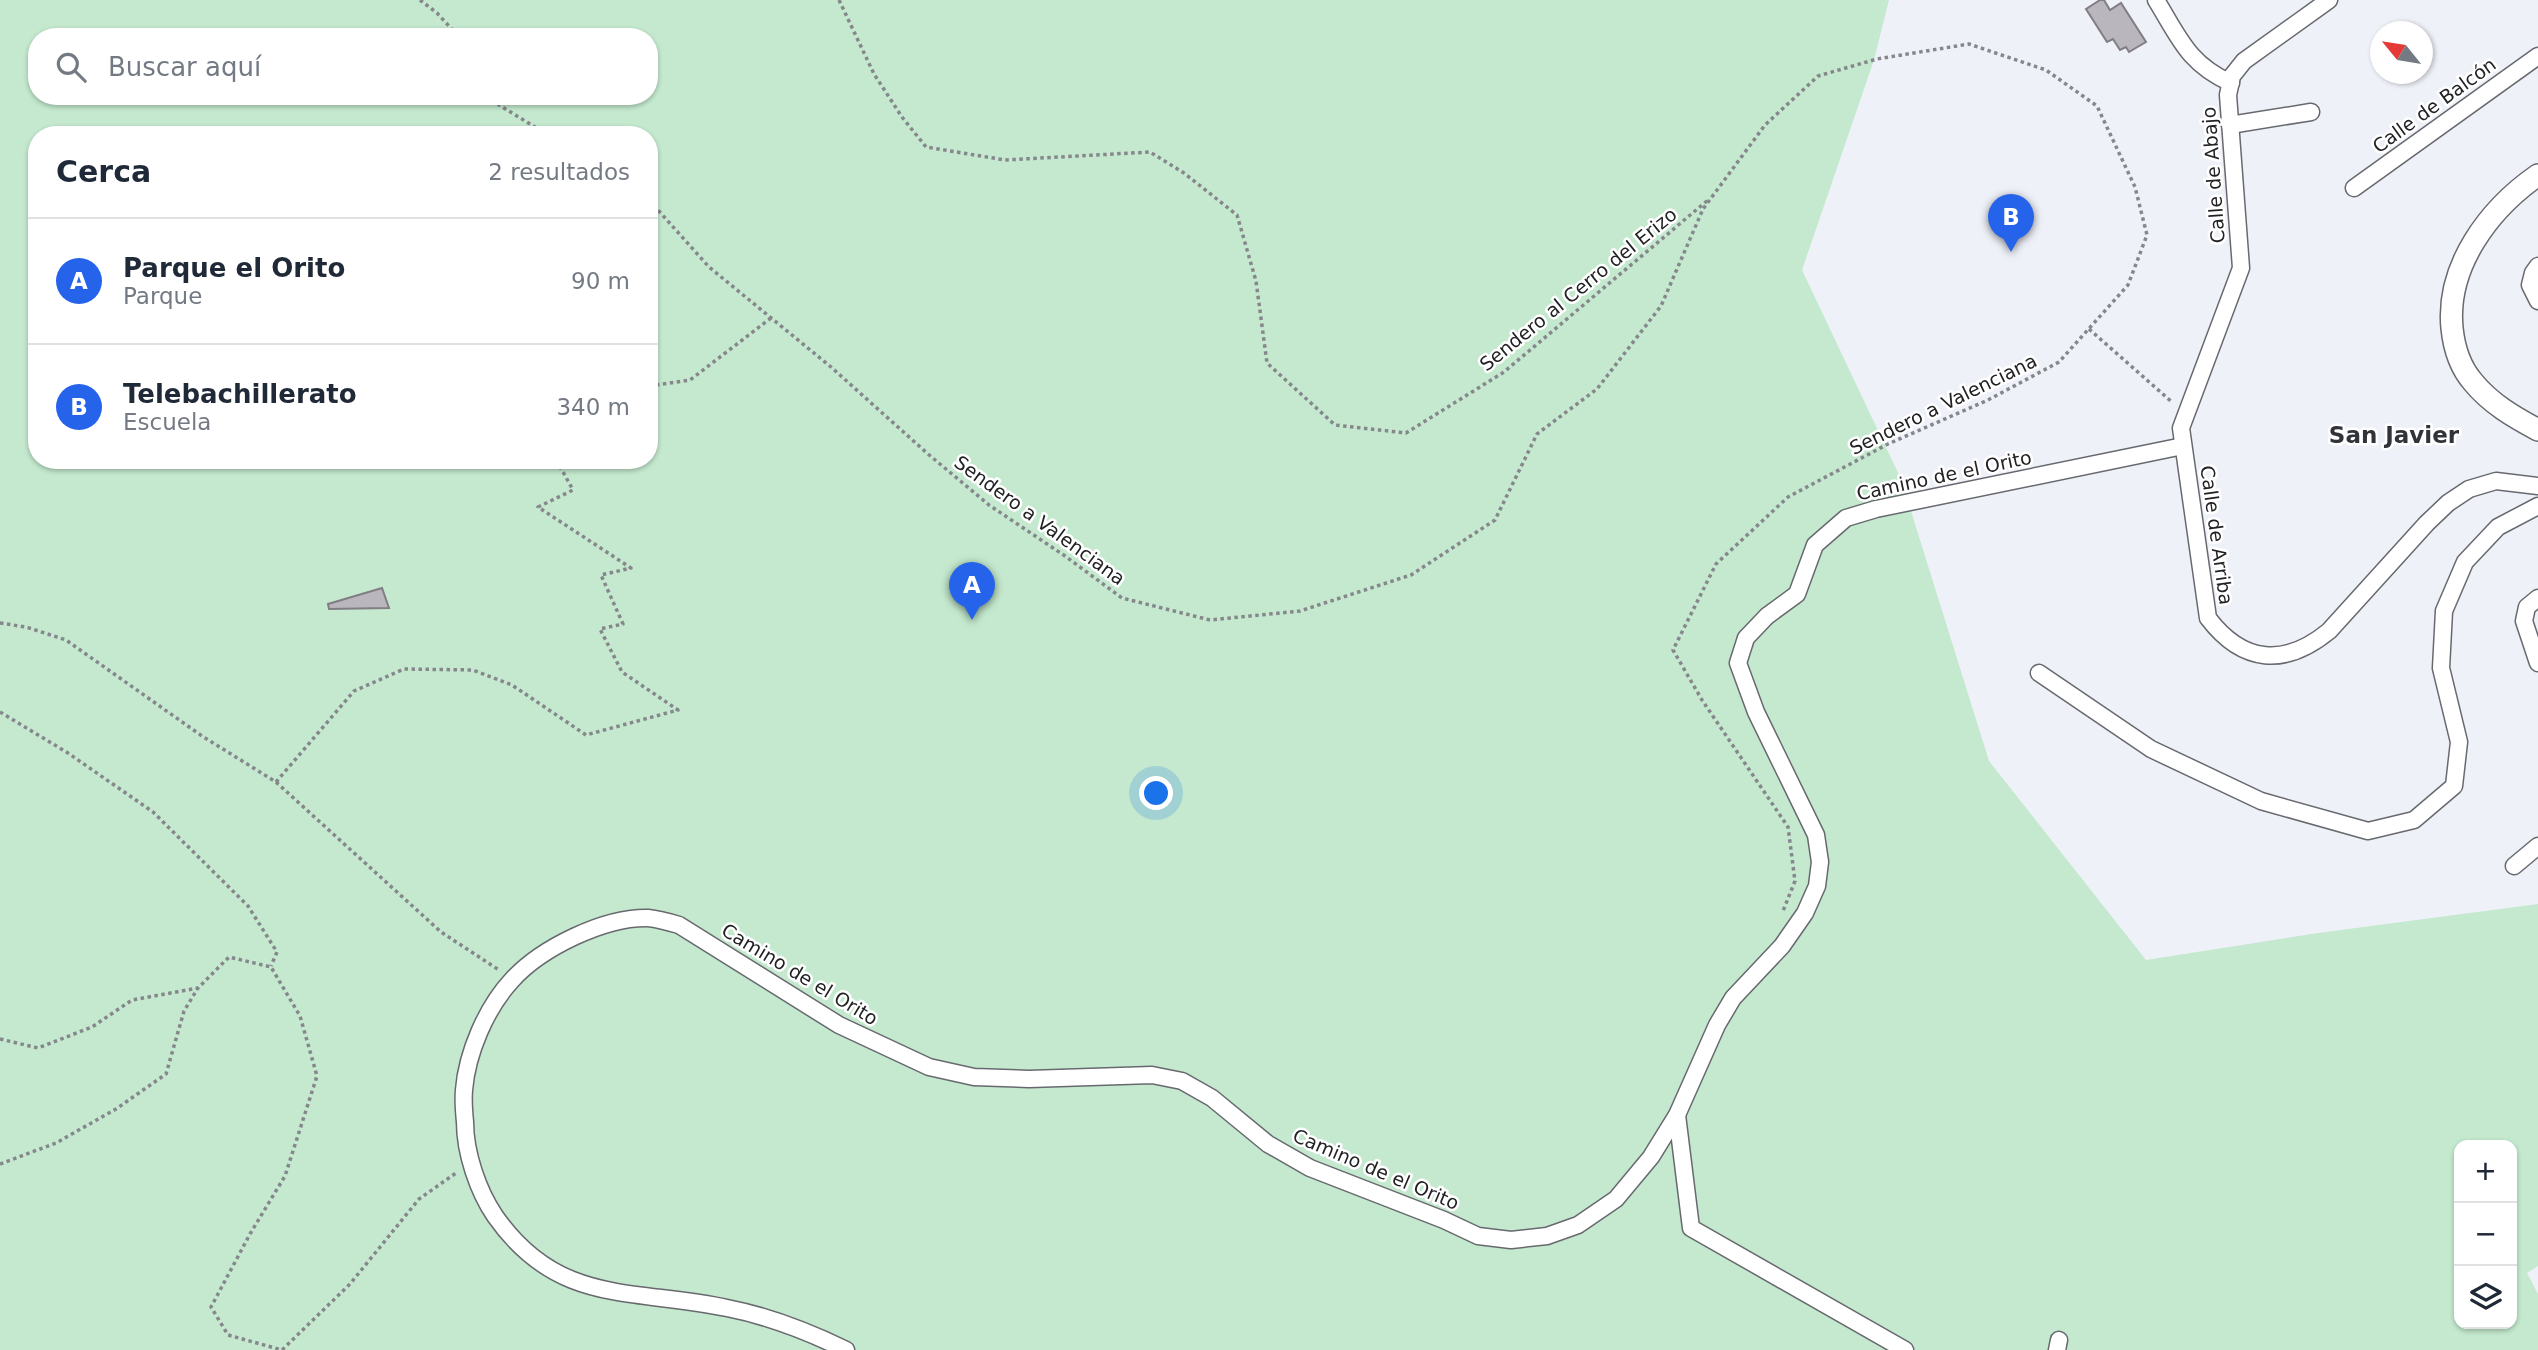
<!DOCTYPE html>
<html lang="es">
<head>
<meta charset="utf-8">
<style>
	:root { --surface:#fff; --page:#f2f2f3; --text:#1f2937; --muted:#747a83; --line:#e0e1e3; --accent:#2563eb }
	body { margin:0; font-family:"DejaVu Sans",sans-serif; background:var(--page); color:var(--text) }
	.controls { position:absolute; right:21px; bottom:21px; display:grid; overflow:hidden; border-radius:14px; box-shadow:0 2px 5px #0004 }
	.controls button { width:63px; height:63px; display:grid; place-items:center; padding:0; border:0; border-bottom:2px solid var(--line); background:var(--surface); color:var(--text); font:35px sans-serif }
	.compass { position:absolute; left:2370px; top:21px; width:63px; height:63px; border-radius:50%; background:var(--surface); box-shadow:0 2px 5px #0004; rotate:300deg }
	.you { position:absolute; left:1157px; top:794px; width:24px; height:24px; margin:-18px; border:5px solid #fff; border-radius:50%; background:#1a73e8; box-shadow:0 0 0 10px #1a73e833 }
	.badge { display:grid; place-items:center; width:46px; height:46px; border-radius:50%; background:var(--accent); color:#fff; font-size:23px; font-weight:700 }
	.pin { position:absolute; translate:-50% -58px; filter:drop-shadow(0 2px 4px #0008) }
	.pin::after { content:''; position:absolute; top:37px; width:24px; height:21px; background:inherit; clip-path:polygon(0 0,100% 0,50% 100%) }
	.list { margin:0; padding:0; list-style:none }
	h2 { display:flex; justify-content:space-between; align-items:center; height:91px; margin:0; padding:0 28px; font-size:30px }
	h2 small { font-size:23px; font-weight:400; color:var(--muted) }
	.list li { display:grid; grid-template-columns:46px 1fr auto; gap:21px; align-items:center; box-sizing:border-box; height:126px; padding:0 28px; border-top:2px solid var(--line) }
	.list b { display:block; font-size:26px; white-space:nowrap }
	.list p { margin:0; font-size:23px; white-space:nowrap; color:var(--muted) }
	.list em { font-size:23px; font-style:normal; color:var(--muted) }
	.icon { flex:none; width:38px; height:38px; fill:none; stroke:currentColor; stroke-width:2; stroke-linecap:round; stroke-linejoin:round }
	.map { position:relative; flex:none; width:2538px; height:1350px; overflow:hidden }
	.search { position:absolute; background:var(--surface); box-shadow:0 2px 5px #0004; left:28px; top:28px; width:630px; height:77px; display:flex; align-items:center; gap:18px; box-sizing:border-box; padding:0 24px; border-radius:28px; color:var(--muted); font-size:26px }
	.panel { position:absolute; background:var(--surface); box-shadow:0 2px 5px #0004; left:28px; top:126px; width:630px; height:343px; border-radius:28px }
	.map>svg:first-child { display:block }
	.green { fill:#c4e9ce; fill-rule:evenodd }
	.building { fill:#b9b6bd; stroke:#817d84; stroke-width:2 }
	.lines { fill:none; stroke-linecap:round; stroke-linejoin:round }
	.minor-casing { stroke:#67696f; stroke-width:19 }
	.tertiary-casing { stroke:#67696f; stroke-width:24 }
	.path { stroke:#86878c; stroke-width:3.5; stroke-dasharray:3.5 3.5; stroke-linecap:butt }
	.minor { stroke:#fff; stroke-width:16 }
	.tertiary { stroke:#fff; stroke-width:21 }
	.labels { text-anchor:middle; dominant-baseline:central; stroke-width:5; stroke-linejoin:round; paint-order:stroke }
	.street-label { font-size:19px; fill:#222225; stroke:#fff }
	.quarter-label { font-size:23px; font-weight:bold; fill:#323339; stroke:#fff }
</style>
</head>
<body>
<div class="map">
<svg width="2538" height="1350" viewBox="0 0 2538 1350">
	<rect width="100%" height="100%" fill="#eff1f9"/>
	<!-- green -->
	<path class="green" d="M0,0H1889L1874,60L1802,270L1901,479L1989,761L2146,960L2318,933L2538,904V1266L2527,1273L2538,1294V1350H0ZM37,37H649V96H37ZM37,135H649V460H37ZM2459,1145H2512V1324H2459Z"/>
	<!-- building -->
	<g class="building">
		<path d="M2100,0H2104L2110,10L2121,3L2146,42L2129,52L2126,47L2120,50L2113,39L2107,42L2086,9Z"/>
		<path d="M382,588L389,608L329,609L328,604Z"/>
	</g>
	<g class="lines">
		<defs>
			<g id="minor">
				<path d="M2156,0C2179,37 2188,64 2231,83"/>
				<path d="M2329,0L2244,61L2232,76L2228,95L2241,268L2181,428L2208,618C2243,664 2285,667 2329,631L2427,523L2448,503L2469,489L2496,481L2538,486"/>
				<path d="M2230,125L2311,112"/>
				<path d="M2354,188L2538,56"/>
				<path d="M2538,266L2533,273L2530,285L2538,301"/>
				<path d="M2538,598L2527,607L2524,621L2538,663"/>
				<path d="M2039,673L2151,749L2261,801L2368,831L2414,820L2454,786L2459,742L2441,668L2444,611L2465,562L2498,527L2538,506"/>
				<path d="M2514,866L2538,846"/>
				<path d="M1677,1115L1691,1228L1905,1350"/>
				<path d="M846,1350C807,1331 768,1316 727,1308C632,1288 558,1306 495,1216C478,1191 465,1153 465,1122C464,1112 463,1101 464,1090C467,1053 486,1008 512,980C541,948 604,917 648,918C658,919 669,922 679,925L839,1025L929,1067L974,1077L1029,1079L1152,1075L1182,1081L1212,1098L1268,1144L1310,1168L1444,1220L1478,1236L1511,1240L1547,1236L1578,1225L1616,1199L1651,1157L1677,1115L1717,1025L1733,998L1782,946L1805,913L1817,886L1820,862L1816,835L1756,712L1738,663L1746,638L1767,616L1797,594L1815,545L1846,518L1876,509L2183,446"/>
				<path d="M2057,1350L2059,1340"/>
			</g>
			<path id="tertiary" d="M2538,175C2489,209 2446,266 2452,328C2454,348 2460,367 2473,382C2491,404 2514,417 2538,430"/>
		</defs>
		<!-- minor casing -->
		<use href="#minor" class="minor-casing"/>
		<!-- tertiary casing -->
		<use href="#tertiary" class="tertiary-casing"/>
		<!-- path -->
		<g class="path">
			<path d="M420,0L437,13L459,37"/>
			<path d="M839,0L874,74L902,117L926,147L1005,160L1150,152L1184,173L1237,215L1256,281L1267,363L1335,425L1406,433L1504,372L1708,200"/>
			<path d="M498,96L499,105L548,135"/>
			<path d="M649,200L709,267L831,367L928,454L989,505L1065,556L1122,598L1210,620L1300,611L1411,575L1495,520L1537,434L1597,389L1661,306L1703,209L1765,125L1818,76L1877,59L1969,44L2046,70L2097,106L2135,187L2147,235L2128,285L2059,362L1988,400L1888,444L1788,497L1716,564L1673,650L1702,700L1788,827L1795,881L1783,911"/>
			<path d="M2089,329L2173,403"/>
			<path d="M649,386L690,380L771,318"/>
			<path d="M0,623L26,627L66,640L202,736L276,782L441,932L499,970"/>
			<path d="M0,712L68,753L153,812L248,906L277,952L271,966"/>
			<path d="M276,782L354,691L404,669L473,670L512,685L586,735L678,710L622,672L600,629L623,624L601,575L631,568L538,507L573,490L558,463L560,460"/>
			<path d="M0,1039L38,1048L92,1027L132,1000L198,988"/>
			<path d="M0,1164L56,1143L116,1109L166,1074L184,1011L198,988L229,957L271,967L300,1016L317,1076L285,1176L250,1234L211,1307L228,1335L282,1350L350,1284L419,1199L456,1173"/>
		</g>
		<!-- minor -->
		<use href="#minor" class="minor"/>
		<!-- tertiary -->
		<use href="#tertiary" class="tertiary"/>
	</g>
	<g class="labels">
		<!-- street labels -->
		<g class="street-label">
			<text transform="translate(2434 105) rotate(-36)">Calle de Balcón</text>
			<text transform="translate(2213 175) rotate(-94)">Calle de Abajo</text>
			<text transform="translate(1578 289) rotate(-39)">Sendero al Cerro del Erizo</text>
			<text transform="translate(1943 404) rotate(-26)">Sendero a Valenciana</text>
			<text transform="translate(1944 475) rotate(-12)">Camino de el Orito</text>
			<text transform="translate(1040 520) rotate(36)">Sendero a Valenciana</text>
			<text transform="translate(2217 535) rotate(82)">Calle de Arriba</text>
			<text transform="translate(800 974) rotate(31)">Camino de el Orito</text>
			<text transform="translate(1376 1169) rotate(23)">Camino de el Orito</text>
		</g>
		<!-- quarter labels -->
		<g class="quarter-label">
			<text x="2394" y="435">San Javier</text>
		</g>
	</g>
</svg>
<div class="controls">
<button>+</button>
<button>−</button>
<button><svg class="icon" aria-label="layers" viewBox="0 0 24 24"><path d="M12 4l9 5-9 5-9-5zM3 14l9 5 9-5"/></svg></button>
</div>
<svg class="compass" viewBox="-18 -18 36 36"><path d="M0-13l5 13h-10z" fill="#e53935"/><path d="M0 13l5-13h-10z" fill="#747a83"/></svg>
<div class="you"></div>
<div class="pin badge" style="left:972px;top:620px">A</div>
<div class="pin badge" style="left:2011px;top:252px">B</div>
<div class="search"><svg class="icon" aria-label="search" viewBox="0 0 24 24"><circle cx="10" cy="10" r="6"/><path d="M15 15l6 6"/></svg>Buscar aquí</div>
<section class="panel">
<h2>Cerca<small>2 resultados</small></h2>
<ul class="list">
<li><span class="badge">A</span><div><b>Parque el Orito</b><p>Parque</p></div><em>90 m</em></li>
<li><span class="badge">B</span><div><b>Telebachillerato</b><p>Escuela</p></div><em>340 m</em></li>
</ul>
</section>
</div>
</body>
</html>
